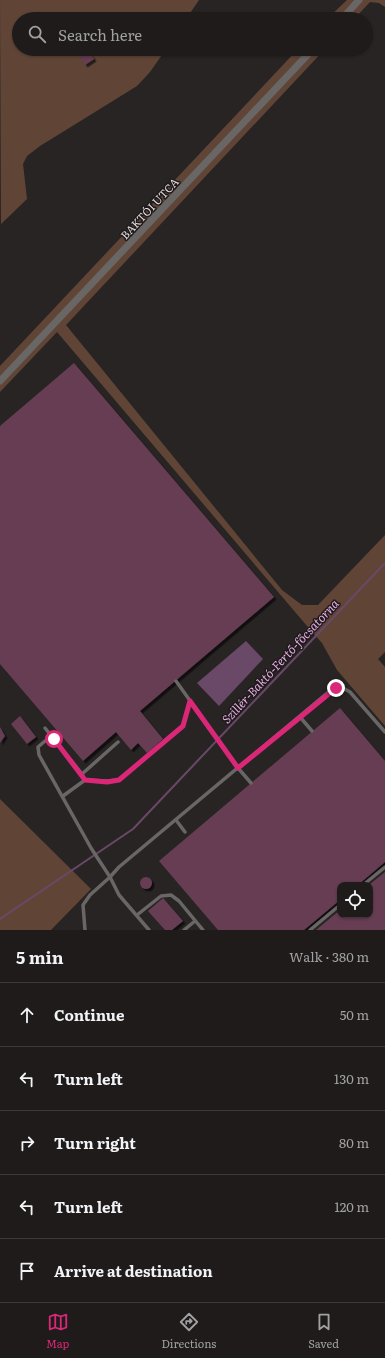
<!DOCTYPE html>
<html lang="en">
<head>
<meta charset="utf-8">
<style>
	:root { --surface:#1f1b1b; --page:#272424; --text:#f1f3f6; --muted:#a1a1a3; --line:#3c393a; --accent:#db2777 }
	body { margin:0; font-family:Literata,serif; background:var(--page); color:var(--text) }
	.controls { position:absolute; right:12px; bottom:12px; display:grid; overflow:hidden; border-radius:8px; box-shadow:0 1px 3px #0004 }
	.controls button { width:36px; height:36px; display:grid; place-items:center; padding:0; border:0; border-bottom:1px solid var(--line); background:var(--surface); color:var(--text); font:20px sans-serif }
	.stop { position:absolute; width:12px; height:12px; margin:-9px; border:3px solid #db2777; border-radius:50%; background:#fff }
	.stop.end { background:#db2777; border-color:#fff; box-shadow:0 1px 4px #0008 }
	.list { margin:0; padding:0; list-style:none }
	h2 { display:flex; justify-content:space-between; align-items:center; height:52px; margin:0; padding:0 16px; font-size:17px }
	h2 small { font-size:13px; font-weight:400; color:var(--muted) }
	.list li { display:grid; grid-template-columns:26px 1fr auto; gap:12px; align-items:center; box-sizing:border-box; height:64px; padding:0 16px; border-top:1px solid var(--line) }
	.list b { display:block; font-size:15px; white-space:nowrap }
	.list em { font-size:13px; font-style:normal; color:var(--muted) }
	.icon { flex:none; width:22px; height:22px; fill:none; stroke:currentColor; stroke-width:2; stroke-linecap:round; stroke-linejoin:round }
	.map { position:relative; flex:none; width:385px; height:930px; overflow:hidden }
	.search { position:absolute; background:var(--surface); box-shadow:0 1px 3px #0004; left:12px; right:12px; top:12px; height:44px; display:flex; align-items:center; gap:10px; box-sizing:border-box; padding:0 14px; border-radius:22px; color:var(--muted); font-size:15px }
	.sheet { height:372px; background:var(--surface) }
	nav { display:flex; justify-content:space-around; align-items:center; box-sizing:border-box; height:56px; border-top:1px solid var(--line); background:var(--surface); font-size:11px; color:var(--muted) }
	nav a { display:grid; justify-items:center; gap:2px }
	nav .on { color:var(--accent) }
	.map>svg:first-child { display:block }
	.green { fill:#604537 }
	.water { fill:#694868 }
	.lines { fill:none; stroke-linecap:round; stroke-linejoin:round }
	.stream { stroke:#694868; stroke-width:2 }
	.building { fill:#663d52; filter:url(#shadow) }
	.service { stroke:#696666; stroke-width:3.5 }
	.minor { stroke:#696666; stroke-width:7 }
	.route { stroke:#db2777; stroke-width:5 }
	.labels { text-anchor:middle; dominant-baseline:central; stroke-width:3; stroke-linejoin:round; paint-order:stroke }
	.street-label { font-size:11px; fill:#e1ddde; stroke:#1f1a1b }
	.water-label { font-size:12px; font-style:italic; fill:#e5ade2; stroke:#1f1a1b }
</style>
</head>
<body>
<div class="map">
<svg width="385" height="930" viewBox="0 0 385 930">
	<defs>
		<filter id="shadow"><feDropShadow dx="2.5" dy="2.5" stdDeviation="0" flood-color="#0009"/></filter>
	</defs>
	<rect width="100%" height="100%" fill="#292424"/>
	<!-- green -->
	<g class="green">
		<path d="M0,0H199L186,19H19V49H166L150,72L137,86L40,146L27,156L23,164L27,199L1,224Z"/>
		<path d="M347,0H385V7L379,3L370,2L354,19H327Z"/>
		<path d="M298,49H325L66,325L282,590L302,605H318L385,535V652L378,659L385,667V726L337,670L322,643L313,633L57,332L0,392V366Z"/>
		<path d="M0,799L91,889L51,930H0Z"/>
	</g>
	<!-- water -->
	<path class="water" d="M246,641L263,659L219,706L197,683Z"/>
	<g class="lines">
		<!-- stream -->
		<path class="stream" d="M0,919L133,829L385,563"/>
	</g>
	<!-- building -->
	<g class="building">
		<path d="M82,49H87L94,59L85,65L77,53Z"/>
		<path d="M74,363L274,597L140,711L163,739L147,753L138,743L131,750L116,732L83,761L0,664V426Z"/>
		<path d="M340,708L385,761V862L358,885H340V900L304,930H218L159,861Z"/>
		<path d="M20,716L36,737L27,744L11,724Z"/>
		<path d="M0,727L5,736L0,743Z"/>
		<path d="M385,872V930H316L340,910V915H370V884Z"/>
		<circle cx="146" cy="883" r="6"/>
		<path d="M163,898L183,921L172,930H165L148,911Z"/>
	</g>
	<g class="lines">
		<!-- service -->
		<g class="service">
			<path d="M176,681L238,768L251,783"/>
			<path d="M300,717L312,731"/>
			<path d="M45,728L82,774L118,742"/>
			<path d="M54,739L45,741L38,747L39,755L91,848L110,877L90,895L83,905L85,930"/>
			<path d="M85,780L107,781L119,780L183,726L190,701"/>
			<path d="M63,796L85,780L82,774"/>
			<path d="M176,820L185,832"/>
			<path d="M363,885L385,867"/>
			<path d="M137,915L161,896L171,895L179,901L203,930"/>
			<path d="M149,930L119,895L110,877L119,867L332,689L343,688L350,692L385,732"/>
			<path d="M184,930L195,921"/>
			<path d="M310,930L340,905"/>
		</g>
		<!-- minor -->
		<g class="minor">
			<path d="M342,19L359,0"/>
			<path d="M0,381L313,49"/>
		</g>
	</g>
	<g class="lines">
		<!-- route -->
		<path class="route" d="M54,739L85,780L107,782L119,780L183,726L190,701L238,768L336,688"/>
	</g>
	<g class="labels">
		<!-- street labels -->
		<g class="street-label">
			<text transform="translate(149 208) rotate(-47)">BAKTÓI UTCA</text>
		</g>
		<!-- water labels -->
		<g class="water-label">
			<text transform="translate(280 661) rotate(-47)">Szillér-Baktó-Fertő-főcsatorna</text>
		</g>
	</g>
</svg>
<div class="controls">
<button><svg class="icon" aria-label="locate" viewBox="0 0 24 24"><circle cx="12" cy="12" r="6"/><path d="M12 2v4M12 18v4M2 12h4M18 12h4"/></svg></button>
</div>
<div class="stop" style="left:54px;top:739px"></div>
<div class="stop end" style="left:336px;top:688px"></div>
<div class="search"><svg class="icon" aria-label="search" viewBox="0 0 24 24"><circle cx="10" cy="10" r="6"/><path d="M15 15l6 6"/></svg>Search here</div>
</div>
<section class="sheet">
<h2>5 min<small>Walk · 380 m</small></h2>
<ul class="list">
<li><svg class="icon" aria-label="ahead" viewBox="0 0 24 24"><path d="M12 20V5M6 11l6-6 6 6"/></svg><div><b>Continue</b></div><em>50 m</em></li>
<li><svg class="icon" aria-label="left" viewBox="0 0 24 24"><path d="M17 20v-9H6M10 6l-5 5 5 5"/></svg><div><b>Turn left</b></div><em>130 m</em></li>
<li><svg class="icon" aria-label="right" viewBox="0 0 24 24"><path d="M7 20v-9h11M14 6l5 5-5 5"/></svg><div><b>Turn right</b></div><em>80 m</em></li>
<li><svg class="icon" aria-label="left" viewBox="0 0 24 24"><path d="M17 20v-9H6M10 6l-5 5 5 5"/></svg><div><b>Turn left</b></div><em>120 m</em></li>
<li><svg class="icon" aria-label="arrive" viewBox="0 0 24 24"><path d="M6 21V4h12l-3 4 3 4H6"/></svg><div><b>Arrive at destination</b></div></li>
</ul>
</section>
<nav>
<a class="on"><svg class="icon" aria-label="map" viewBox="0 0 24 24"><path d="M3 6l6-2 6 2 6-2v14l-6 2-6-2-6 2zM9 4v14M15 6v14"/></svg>Map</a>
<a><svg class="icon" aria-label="directions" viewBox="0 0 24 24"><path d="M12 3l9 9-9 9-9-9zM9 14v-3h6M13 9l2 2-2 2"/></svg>Directions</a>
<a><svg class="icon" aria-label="saved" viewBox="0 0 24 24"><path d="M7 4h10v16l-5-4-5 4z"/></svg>Saved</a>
</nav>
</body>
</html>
